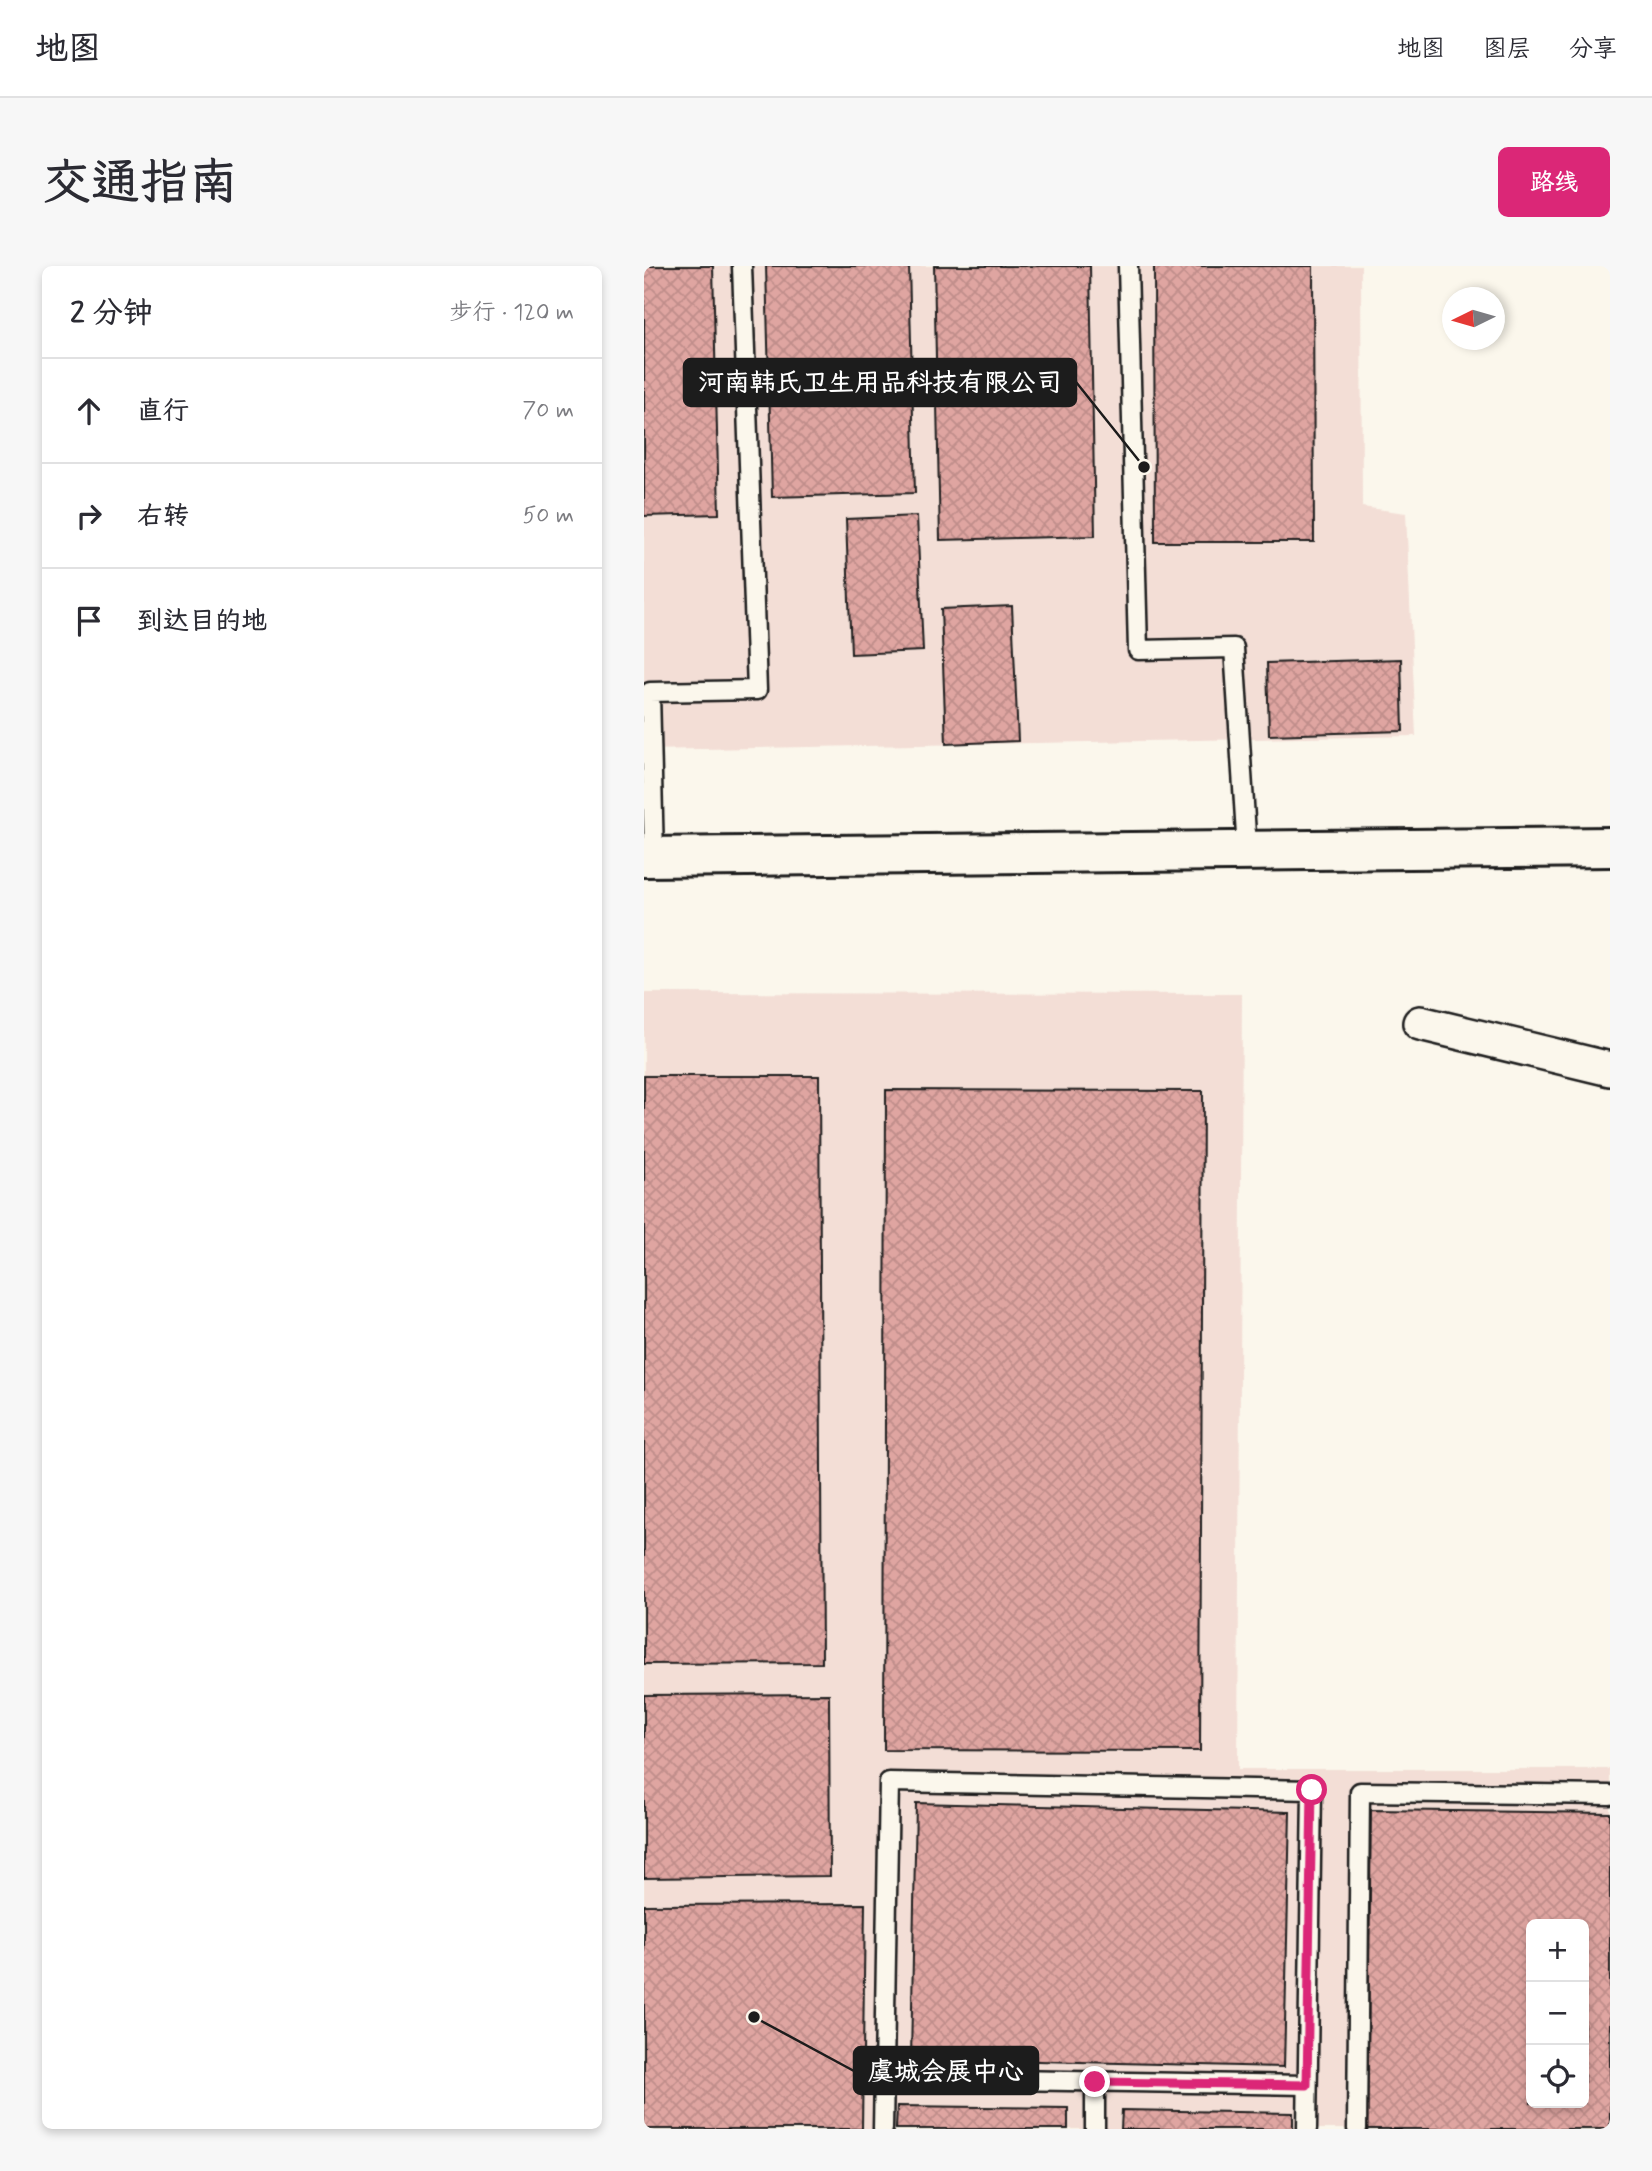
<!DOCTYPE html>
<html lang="zh">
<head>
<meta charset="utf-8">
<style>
	:root { --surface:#fff; --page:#f7f7f7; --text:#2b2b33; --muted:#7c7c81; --line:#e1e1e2; --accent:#db2777 }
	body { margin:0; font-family:Mynerve,"LXGW WenKai TC",sans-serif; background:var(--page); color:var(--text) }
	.controls { position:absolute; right:21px; bottom:21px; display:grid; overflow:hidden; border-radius:10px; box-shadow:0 4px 10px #0003 }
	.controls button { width:63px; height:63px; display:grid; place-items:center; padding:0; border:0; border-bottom:2px solid var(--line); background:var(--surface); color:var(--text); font:35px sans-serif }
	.compass { position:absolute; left:798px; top:21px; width:63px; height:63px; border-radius:50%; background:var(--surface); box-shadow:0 4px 10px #0003; rotate:265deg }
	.stop { position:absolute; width:21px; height:21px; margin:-16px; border:5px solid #db2777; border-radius:50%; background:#fff }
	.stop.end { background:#db2777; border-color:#fff; box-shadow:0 2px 7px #0008 }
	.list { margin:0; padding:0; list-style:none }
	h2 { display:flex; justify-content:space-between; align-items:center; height:91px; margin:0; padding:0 28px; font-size:30px }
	h2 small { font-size:23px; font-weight:400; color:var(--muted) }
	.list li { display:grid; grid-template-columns:46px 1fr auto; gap:21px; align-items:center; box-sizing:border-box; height:105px; padding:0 28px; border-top:2px solid var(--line) }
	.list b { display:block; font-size:26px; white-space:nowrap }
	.list em { font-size:23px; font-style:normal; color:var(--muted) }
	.icon { flex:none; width:38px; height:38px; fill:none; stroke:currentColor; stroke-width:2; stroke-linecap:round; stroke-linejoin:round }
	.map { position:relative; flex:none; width:966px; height:1863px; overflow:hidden; border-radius:10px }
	header { display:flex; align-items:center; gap:42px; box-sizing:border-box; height:98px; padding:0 35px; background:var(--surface); border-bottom:2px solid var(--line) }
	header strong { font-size:33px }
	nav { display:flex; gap:38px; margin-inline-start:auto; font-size:24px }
	.intro { display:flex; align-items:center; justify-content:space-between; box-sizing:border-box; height:168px; padding:0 42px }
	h1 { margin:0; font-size:49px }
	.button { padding:18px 32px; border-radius:10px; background:var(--accent); color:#fff; font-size:24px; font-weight:700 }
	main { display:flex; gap:42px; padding:0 42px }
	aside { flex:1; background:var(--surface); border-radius:10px; box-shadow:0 4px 10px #0003 }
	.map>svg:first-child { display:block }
	.built { fill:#f3ded6; fill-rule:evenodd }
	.building { fill:url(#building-cross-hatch); stroke:#1c1c1c; stroke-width:2; fill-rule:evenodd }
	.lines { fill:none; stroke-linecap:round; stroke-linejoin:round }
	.service-casing { stroke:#1c1c1c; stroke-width:23 }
	.minor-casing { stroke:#1c1c1c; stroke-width:38 }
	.secondary-casing { stroke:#1c1c1c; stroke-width:44 }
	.service { stroke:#fbf7ec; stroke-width:18 }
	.minor { stroke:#fbf7ec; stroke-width:33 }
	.secondary { stroke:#fbf7ec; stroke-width:38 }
	.route { stroke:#db2777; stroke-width:9 }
	.leader { fill:none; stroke:#1c1c1c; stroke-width:2.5 }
	.callout-dot { fill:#1c1c1c; stroke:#fbf7ec; stroke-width:2.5 }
	.callout { fill:#1c1c1c; stroke:#1c1c1c; stroke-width:2.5 }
	.callout-label { font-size:26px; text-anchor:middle; font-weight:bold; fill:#fff }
</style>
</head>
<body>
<header>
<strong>地图</strong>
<nav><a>地图</a><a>图层</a><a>分享</a></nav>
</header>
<div class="intro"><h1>交通指南</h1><a class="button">路线</a></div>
<main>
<aside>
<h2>2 分钟<small>步行 · 120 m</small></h2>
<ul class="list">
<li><svg class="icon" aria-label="ahead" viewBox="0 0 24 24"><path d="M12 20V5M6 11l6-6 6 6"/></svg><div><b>直行</b></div><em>70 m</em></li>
<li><svg class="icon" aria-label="right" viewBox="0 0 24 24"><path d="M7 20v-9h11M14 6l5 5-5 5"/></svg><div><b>右转</b></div><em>50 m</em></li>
<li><svg class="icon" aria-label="arrive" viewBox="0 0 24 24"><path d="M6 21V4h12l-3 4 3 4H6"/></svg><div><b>到达目的地</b></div></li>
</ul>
</aside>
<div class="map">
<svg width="966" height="1863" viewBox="0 0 966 1863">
	<defs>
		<pattern id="building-cross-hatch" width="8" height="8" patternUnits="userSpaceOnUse" patternTransform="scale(1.75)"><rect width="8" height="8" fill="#dfa5a1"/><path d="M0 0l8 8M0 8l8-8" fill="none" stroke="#bf8d8a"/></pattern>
	</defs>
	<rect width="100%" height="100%" fill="#fbf7ec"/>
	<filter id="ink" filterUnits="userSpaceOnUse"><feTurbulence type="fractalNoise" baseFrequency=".0143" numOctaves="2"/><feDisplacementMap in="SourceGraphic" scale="14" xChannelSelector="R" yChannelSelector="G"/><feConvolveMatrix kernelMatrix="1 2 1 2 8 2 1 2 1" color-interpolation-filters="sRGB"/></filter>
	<g filter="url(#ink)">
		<!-- built -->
		<g class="built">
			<path d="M0,0H717L718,241L762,247L772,470L0,484Z"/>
			<path d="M0,727L598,728L594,1503H966V1863H218L220,1638L0,1639ZM887,1658H940V1837H887Z"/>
		</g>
		<!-- building -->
		<g class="building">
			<path d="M0,0H69L75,248L0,250Z"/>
			<path d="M122,0H265L271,227L128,231Z"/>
			<path d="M290,0H446L451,270L296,274Z"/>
			<path d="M510,0H669L670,276H511Z"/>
			<path d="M273,250L279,385L207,388L202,253Z"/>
			<path d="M368,340L374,475L302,478L297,343Z"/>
			<path d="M757,393L759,465L625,469L623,397Z"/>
			<path d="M0,810H175L178,1397L0,1398Z"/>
			<path d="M242,824L559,825L556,1485L240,1484Z"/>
			<path d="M185,1428L186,1610L0,1612V1429Z"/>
			<path d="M272,1537L646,1546L640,1801L267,1792Z"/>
			<path d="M727,1544L966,1547V1863H723ZM887,1658H940V1837H887Z"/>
			<path d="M221,1638L218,1863H0V1639Z"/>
			<path d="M253,1840L424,1842V1863H252Z"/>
			<path d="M478,1844L649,1847V1863H477Z"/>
		</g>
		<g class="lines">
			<defs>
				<g id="service">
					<path d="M484,0L494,384L590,382L603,584"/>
					<path d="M10,591L6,426L113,424L98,0"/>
					<path d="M240,1812L663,1819"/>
					<path d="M239,1863L245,1516L668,1524L663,1863"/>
					<path d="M451,1863V1816"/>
					<path d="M713,1863L716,1526L966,1529"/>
				</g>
				<path id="minor" d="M776,757L966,803"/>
				<path id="secondary" d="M0,591L966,581"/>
			</defs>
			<!-- service casing -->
			<use href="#service" class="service-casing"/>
			<!-- minor casing -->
			<use href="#minor" class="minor-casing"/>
			<!-- secondary casing -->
			<use href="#secondary" class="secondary-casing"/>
			<!-- service -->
			<use href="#service" class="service"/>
			<!-- minor -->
			<use href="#minor" class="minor"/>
			<!-- secondary -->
			<use href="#secondary" class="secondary"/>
		</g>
	</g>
	<g class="lines" filter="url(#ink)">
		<!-- route -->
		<path class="route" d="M451,1816L663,1819L668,1524"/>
	</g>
	<!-- callouts -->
	<path class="leader" d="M500 201L432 116M110 1751L210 1805"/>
	<g class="callout-dot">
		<circle cx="500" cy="201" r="7"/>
		<circle cx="110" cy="1751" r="7"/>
	</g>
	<g class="callout">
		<rect x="40" y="93" width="392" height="47" rx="7"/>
		<rect x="210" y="1781" width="184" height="47" rx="7"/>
	</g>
	<g class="callout-label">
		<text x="236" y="125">河南韩氏卫生用品科技有限公司</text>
		<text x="302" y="1814">虞城会展中心</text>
	</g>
</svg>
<div class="controls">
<button>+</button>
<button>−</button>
<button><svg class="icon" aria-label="locate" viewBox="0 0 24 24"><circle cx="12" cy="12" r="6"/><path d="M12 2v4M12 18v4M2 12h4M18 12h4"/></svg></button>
</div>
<svg class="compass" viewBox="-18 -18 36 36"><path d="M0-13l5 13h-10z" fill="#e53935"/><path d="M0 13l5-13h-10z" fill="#7c7c81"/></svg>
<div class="stop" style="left:668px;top:1524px"></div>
<div class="stop end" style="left:451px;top:1816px"></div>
</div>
</main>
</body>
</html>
